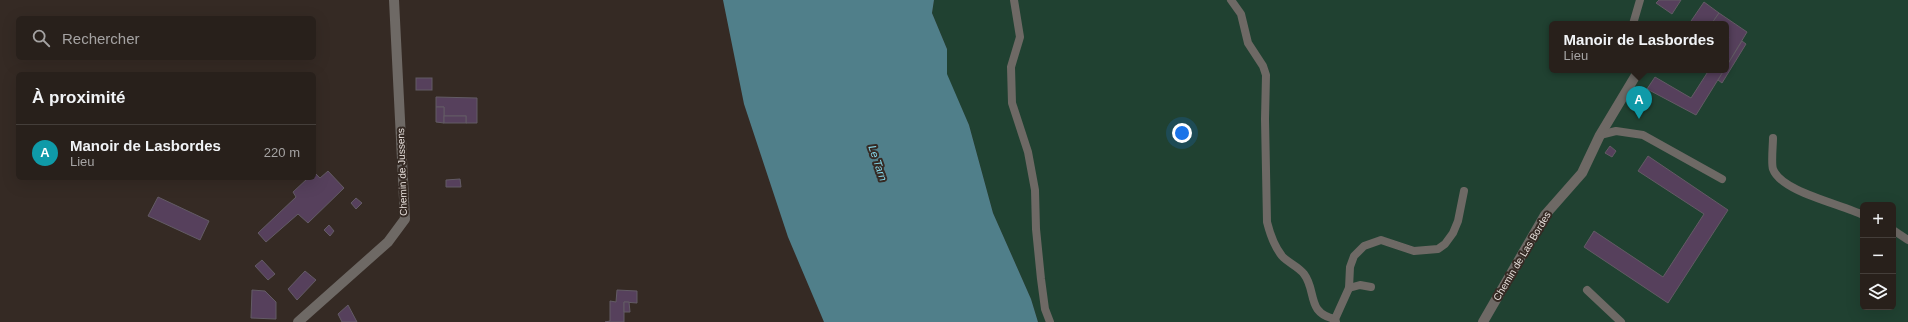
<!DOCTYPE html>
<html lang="fr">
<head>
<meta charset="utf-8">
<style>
	:root { --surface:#28201b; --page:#342d28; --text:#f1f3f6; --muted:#a5a3a3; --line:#443e3a; --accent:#d93025 }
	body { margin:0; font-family:Helvetica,sans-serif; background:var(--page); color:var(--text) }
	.controls { position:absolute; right:12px; bottom:12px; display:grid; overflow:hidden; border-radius:6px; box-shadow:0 4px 16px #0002 }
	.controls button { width:36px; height:36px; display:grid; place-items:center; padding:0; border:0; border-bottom:1px solid var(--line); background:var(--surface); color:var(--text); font:20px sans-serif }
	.you { position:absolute; left:1182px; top:133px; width:14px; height:14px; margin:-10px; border:3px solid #fff; border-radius:50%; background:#1a73e8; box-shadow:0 0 0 6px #1a73e833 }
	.badge { display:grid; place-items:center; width:26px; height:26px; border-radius:50%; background:var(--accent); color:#fff; font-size:13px; font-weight:700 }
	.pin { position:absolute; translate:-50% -33px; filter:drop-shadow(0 1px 2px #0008) }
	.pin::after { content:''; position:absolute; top:21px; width:14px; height:12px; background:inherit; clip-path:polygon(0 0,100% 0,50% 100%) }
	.popup { position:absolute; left:1549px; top:21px; width:180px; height:52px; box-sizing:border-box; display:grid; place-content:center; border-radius:6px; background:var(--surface); filter:drop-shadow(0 1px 3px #0005); font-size:13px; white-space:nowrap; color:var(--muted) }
	.popup b { font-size:15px; color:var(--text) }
	.popup::after { content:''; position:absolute; left:50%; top:100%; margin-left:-8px; border:8px solid transparent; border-top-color:var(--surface) }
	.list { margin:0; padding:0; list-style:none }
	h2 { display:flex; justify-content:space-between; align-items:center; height:52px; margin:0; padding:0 16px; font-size:17px }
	h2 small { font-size:13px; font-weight:400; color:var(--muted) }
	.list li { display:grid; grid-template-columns:26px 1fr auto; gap:12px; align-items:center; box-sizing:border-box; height:56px; padding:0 16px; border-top:1px solid var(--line) }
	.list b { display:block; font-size:15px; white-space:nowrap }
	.list p { margin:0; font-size:13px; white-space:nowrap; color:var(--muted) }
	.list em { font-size:13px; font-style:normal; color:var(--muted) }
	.icon { flex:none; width:22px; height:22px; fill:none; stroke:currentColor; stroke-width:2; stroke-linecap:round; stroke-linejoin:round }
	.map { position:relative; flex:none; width:1908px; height:322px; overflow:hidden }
	.search { position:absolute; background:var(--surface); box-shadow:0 4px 16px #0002; left:16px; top:16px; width:300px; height:44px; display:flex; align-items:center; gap:10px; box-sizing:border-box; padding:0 14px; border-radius:6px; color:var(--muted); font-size:15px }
	.panel { position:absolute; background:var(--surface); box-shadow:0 4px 16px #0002; left:16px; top:72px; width:300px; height:108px; border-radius:6px }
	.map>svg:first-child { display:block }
	.green { fill:#204131; fill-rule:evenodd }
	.water { fill:#507f8a }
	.building { fill:#56405c; stroke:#635b65 }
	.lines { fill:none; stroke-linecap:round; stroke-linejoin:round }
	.service { stroke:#6e6965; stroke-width:8 }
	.minor { stroke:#6e6965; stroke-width:10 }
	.labels { text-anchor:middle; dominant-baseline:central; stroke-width:4; stroke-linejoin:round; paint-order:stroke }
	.street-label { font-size:10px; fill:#e6dfdb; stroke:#352a24 }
	.water-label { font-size:11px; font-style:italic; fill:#85d7ea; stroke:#352a24 }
</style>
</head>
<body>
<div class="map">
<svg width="1908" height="322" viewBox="0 0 1908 322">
	<rect width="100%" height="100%" fill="#352a24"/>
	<!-- green -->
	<path class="green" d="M934,0H1908V322H1038L1031,299L993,213L969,125L946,73L947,49L932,13ZM1552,24H1726V70H1552ZM1863,205H1893V307H1863Z"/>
	<!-- water -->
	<path class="water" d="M723,0H934L932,13L947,49V74L969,125L993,213L1031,299L1038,322H824L788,237L744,104Z"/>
	<!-- building -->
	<g class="building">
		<path d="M1659,0H1681L1672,14L1656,3Z"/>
		<path d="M1704,2L1719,13L1712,23L1689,24Z"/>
		<path d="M1719,13L1747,32L1726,67V42L1729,37L1726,34V24L1712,23Z"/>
		<path d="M1742,41L1746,44L1722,83L1718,80L1724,70H1726V67Z"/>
		<path d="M1709,70H1724L1696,115L1647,89L1655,77L1691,98Z"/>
		<rect x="416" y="78" width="16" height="12"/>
		<path d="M436,97L477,98V123H466V116H444V107H436Z"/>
		<path d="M436,107H444V123L436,122Z"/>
		<rect x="444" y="116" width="22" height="7"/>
		<path d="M1610,146L1616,151L1612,157L1605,153Z"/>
		<path d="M1648,156L1728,210L1668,303L1584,247L1594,231L1663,277L1704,214L1638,171Z"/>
		<path d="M328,171L344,188L308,223L298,214L266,242L258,233L296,197L293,192L308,178H314V172L320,178Z"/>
		<path d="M460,179L461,187H446V180Z"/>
		<path d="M158,197L209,221L200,240L148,216Z"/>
		<path d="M356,198L362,203L356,209L351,203Z"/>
		<path d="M329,225L334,231L330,236L324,230Z"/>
		<path d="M262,260L275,274L268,280L255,266Z"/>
		<path d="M305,271L316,280L297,300L288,289Z"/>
		<path d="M252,290L265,291L276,302V319L251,318Z"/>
		<path d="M617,290L637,291V303L624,302V322H605L610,321V301L616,302Z"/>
		<path d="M624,302H629L630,312H624Z"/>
		<path d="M348,305L357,322H342L338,314Z"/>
	</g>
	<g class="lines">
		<!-- service -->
		<g class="service">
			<path d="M1014,0L1020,37L1011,67L1012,103L1028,152L1035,190L1036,229L1041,279L1045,309L1050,322"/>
			<path d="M1231,0L1241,14L1248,43L1263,66L1266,75L1265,119L1267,222C1270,234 1274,246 1282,256C1288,263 1298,266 1304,274C1317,291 1306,313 1335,319L1336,322"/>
			<path d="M1633,24L1640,0"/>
			<path d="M1600,135L1616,131L1643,135L1722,179"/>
			<path d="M1773,138C1773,145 1771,163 1773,169C1781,192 1841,204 1863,215"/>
			<path d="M1893,230L1908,240"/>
			<path d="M1349,288L1360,285L1371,287"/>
			<path d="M1587,290L1621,322"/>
			<path d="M1335,319L1349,288L1350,267L1354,256L1364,246L1381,240L1414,251L1438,249L1445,244L1453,233L1458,221L1464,191"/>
		</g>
		<!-- minor -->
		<g class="minor">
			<path d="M298,322L388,242L405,219L394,0"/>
			<path d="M1483,322L1545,215L1582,173L1600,135L1639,70"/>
		</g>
	</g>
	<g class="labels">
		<!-- street labels -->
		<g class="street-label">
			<text transform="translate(402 172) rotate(-92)">Chemin de Jussens</text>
			<text transform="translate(1522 256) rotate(-59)">Chemin de Las Bordes</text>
		</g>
		<!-- water labels -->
		<g class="water-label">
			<text transform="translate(878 163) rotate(71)">Le Tarn</text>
		</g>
	</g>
</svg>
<div class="controls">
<button>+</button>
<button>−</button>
<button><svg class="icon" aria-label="layers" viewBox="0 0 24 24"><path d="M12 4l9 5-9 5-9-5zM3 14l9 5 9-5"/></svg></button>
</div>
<div class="you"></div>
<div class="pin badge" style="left:1639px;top:119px;background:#0f9aa8">A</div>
<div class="popup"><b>Manoir de Lasbordes</b>Lieu</div>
<div class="search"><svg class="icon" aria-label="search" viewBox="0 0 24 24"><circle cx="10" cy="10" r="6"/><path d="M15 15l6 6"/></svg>Rechercher</div>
<section class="panel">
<h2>À proximité<small></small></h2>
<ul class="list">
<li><span class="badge" style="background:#0f9aa8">A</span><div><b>Manoir de Lasbordes</b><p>Lieu</p></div><em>220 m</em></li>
</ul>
</section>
</div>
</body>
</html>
